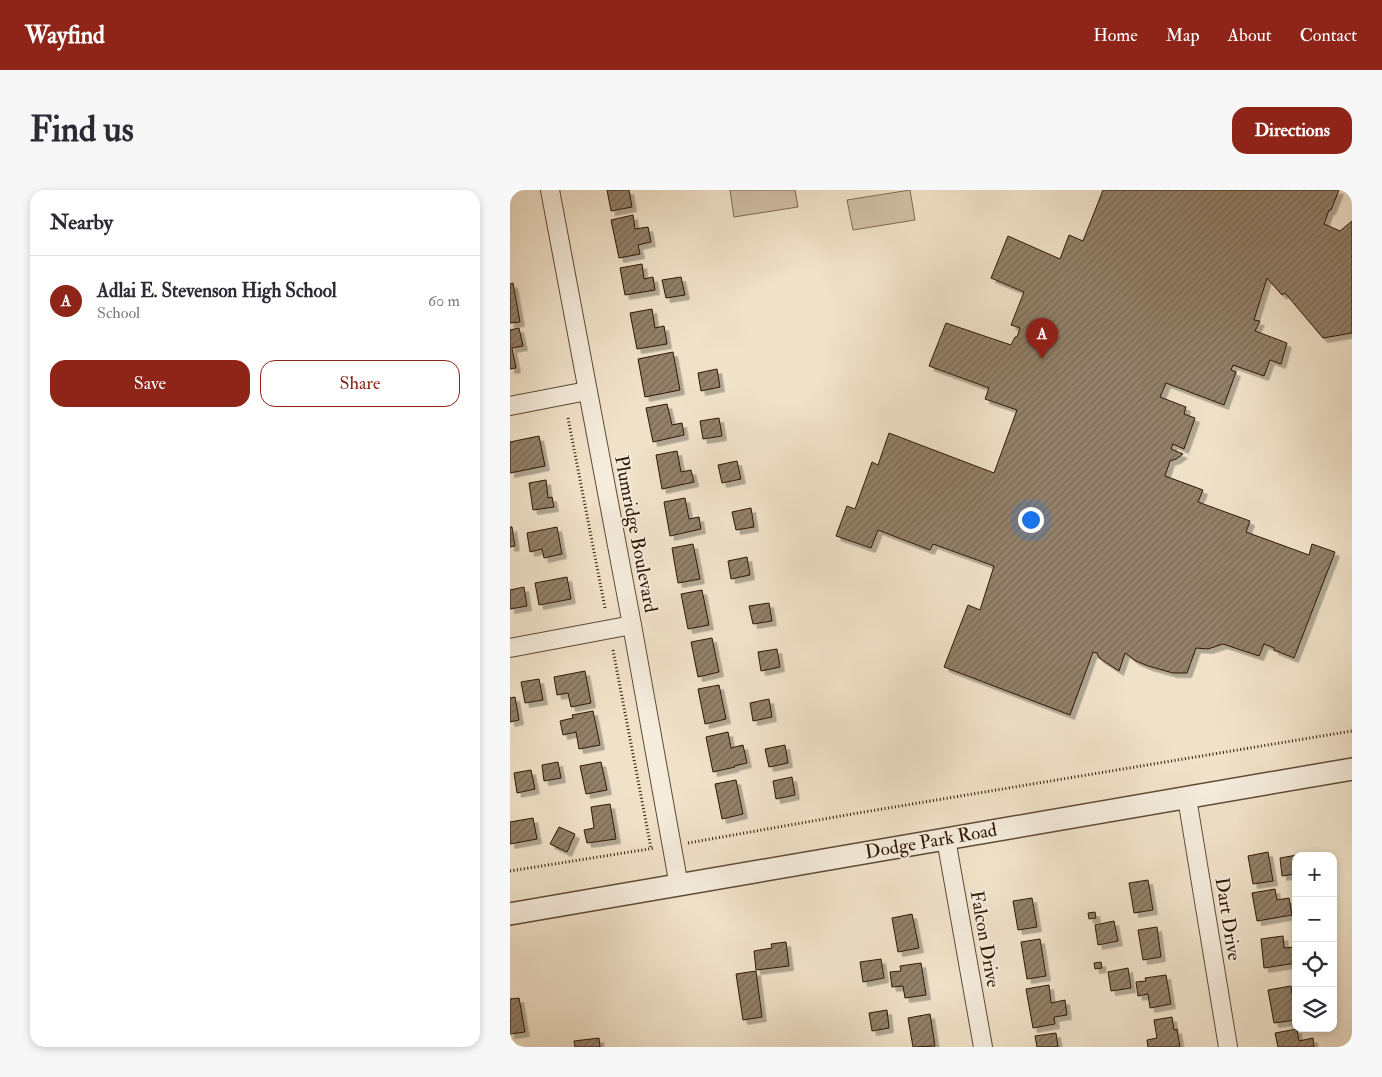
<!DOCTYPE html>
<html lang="en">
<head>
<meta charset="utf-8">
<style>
	:root { --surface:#fff; --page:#f7f7f7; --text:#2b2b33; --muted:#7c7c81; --line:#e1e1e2; --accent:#8f2418 }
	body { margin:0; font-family:"IM FELL Double Pica",serif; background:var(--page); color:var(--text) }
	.controls { position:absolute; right:15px; bottom:15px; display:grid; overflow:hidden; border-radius:10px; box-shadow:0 2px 8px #0003 }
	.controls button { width:45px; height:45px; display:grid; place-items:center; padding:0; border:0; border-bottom:1px solid var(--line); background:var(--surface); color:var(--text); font:25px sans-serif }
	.you { position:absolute; left:520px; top:329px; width:18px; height:18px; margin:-12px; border:4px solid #fff; border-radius:50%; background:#1a73e8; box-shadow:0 0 0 8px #1a73e833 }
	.badge { display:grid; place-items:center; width:32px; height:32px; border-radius:50%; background:var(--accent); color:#fff; font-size:16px; font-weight:700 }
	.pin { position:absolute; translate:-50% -41px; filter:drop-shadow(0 1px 2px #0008) }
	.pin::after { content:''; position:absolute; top:26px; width:18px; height:15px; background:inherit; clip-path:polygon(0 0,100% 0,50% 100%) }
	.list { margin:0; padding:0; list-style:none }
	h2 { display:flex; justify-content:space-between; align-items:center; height:65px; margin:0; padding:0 20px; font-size:21px }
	h2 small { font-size:16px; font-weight:400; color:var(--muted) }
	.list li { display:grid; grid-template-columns:32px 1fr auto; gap:15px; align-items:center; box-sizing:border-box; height:90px; padding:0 20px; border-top:1px solid var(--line) }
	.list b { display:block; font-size:19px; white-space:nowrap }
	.list p { margin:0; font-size:16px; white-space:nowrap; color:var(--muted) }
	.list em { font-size:16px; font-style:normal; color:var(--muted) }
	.actions { display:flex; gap:10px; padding:15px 20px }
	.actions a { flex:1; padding:11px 0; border:1px solid var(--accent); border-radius:15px; text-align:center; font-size:18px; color:var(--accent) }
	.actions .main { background:var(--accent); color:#fff }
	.icon { flex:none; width:28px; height:28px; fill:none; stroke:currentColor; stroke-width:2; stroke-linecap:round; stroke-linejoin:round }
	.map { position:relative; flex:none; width:842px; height:857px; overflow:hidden; border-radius:15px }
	header { display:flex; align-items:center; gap:30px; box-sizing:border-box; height:70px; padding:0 25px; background:var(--accent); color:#fff }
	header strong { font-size:24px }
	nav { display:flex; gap:28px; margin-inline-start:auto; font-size:18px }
	.intro { display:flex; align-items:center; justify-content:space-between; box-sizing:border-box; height:120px; padding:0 30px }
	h1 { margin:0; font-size:35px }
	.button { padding:12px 22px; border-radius:15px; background:var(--accent); color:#fff; font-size:18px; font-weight:700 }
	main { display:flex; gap:30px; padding:0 30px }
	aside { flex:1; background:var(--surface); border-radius:15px; box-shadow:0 2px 8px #0003 }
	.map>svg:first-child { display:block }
	.park { fill:#cfbfa7; stroke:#7e6b55 }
	.building { fill:url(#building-hatch); stroke:#2e1703; filter:url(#shadow) }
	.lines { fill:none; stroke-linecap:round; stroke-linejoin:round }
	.minor-casing { stroke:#5e4a34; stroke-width:20 }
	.tertiary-casing { stroke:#5e4a34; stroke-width:24 }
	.path { stroke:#2e1703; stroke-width:3; stroke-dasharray:1 2.5; stroke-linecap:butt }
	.minor { stroke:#f5ecdc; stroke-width:18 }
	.tertiary { stroke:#f5ecdc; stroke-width:21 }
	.labels { text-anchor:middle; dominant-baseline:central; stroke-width:4; stroke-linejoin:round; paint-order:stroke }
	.street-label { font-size:19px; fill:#2e1703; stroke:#f5ecdc }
</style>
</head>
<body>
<header>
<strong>Wayfind</strong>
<nav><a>Home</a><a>Map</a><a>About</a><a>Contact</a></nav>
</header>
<div class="intro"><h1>Find us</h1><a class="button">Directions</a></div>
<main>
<aside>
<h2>Nearby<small></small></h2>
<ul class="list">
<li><span class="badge">A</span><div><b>Adlai E. Stevenson High School</b><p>School</p></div><em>60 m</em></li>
</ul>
<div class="actions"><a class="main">Save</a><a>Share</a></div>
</aside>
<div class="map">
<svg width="842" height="857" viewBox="0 0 842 857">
	<defs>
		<pattern id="building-hatch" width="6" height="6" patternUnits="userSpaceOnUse" patternTransform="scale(1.25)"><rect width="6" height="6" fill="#93816a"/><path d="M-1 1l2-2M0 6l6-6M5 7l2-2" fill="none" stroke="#786955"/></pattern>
		<filter id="shadow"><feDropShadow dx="4.5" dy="4.5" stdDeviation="0" flood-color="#0004"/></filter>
	</defs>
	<rect width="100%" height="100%" fill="#f0e2c9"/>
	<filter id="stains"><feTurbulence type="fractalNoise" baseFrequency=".004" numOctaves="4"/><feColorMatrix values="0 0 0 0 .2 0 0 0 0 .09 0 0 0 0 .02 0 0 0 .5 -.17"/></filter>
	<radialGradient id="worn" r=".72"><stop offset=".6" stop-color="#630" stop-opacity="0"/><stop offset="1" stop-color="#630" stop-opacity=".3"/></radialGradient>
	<g class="park">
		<path d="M220 0H285L288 17 224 27Z"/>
		<path d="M400 0 405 30 343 40 337 10Z"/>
	</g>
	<g class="building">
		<path d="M97 0H119L122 17 101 21Z"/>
		<path d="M593 0H829L821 20H819L814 34 830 41 842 31V143L813 148 775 103 772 105 757 88 744 130 750 131 745 141 777 153 771 174 760 170 754 186 723 175 721 180 726 182 714 215 656 193 650 207 676 217 674 224 685 228 674 259 663 254 661 259 673 264 666 269 660 271 655 286 693 300 688 312 740 331 736 342 799 365 802 354 825 362 784 468 764 460V458L754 454 749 466 713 454 698 459 686 458 677 483H663L638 476 626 471 615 463 609 481 589 468 587 463 583 462 560 525 434 477 458 415 470 420 484 376 423 354 420 360 368 340 361 358 326 346 337 316 345 319 362 272 368 275 379 243 484 283 507 220 475 209 479 198 419 176 436 133 501 155 505 147H507L510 138 501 135 514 102 481 88 498 46 550 69 559 45 573 51Z"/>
		<path d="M123 25 125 39 138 37 141 52 128 55 130 64 109 68 101 30Z"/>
		<path d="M132 74 134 89 143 87 145 100 115 105 110 78Z"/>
		<path d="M171 87 175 105 156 108 152 90Z"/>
		<path d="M3 93 10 132 0 133V94Z"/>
		<path d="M142 119 145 138 154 136 157 154 127 159 120 123Z"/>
		<path d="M9 138 13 156 2 158 6 178 0 179V140Z"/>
		<path d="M163 162 170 200 135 207 128 169Z"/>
		<path d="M207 179 210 197 191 201 188 183Z"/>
		<path d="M157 214 162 235 172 233 174 245 143 252 136 218Z"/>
		<path d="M209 228 212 246 193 249 190 231Z"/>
		<path d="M29 246 35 276 0 283V252Z"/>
		<path d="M167 261 171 282 181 280 184 292 152 299 146 265Z"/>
		<path d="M227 271 231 289 212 293 208 275Z"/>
		<path d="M36 290 38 308 42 307 44 317 23 320 19 293Z"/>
		<path d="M175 308 179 329 189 327 191 339 160 346 154 312Z"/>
		<path d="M241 318 244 337 226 340 222 322Z"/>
		<path d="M0 337H2L5 356 0 357Z"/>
		<path d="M47 337 52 364 34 368 32 359 20 362 17 343Z"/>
		<path d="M183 354 190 389 168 393 162 358Z"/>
		<path d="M237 367 240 385 221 389 218 371Z"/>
		<path d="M57 387 61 409 29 415 25 393Z"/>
		<path d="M14 397 17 416 0 419V400Z"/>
		<path d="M192 400 199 435 178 439 171 404Z"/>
		<path d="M259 413 262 431 243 434 239 416Z"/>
		<path d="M202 448 209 482 188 487 181 452Z"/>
		<path d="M267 459 270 477 251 481 248 462Z"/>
		<path d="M75 481 81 513 61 517 58 503 47 505 44 487Z"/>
		<path d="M29 489 33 510 15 513 11 492Z"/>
		<path d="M209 495 216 529 195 534 188 499Z"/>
		<path d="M5 507 9 530 0 532V508Z"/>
		<path d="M259 509 262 527 243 531 240 513Z"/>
		<path d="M83 521 90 555 69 559 66 542 53 545 50 531 63 528 62 525Z"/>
		<path d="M218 542 221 558 233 555 237 573 224 576 225 577 203 582 196 547Z"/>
		<path d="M275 555 278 573 259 577 255 559Z"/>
		<path d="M48 572 51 588 34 591 32 575Z"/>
		<path d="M91 572 97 600 76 604 70 576Z"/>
		<path d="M21 580 25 599 7 603 4 583Z"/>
		<path d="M282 587 285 605 266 609 263 591Z"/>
		<path d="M226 590 233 624 212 629 205 594Z"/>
		<path d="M100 614 106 649 77 653 74 640 84 638 81 617Z"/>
		<path d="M23 628 27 649 0 654V632Z"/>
		<path d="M49 637 65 644 57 662 40 654Z"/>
		<path d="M758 662 763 691 743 694 738 666Z"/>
		<path d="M787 665 786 666V684L772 686 770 668Z"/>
		<path d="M638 690 643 720 624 723 619 693Z"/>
		<path d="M765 699 767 710 779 708 782 725 747 731 742 703Z"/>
		<path d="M522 708 527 737 508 740 503 711Z"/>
		<path d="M585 722 586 728 579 729 578 723Z"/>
		<path d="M402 724 409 758 388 762 382 728Z"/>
		<path d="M604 731 608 751 588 755 585 735Z"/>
		<path d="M647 737 651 767 633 770 628 740Z"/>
		<path d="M773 746 774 758 784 757 786 773 754 778 751 749Z"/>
		<path d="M530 749 536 786 517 789 511 752Z"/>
		<path d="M276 752 279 776 246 780 244 761 262 758 261 754Z"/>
		<path d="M371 769 374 788 353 792 350 772Z"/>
		<path d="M591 772 592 778 585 779 584 773Z"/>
		<path d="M411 773 416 805 395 808 393 796 382 797 380 782 391 781 390 776Z"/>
		<path d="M618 778 621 798 601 801 598 782Z"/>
		<path d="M246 781 252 827 233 830 226 784Z"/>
		<path d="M656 785 661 814 640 818 638 804 628 806 626 792 636 791 635 788Z"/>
		<path d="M539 795 541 813 555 810 557 825 544 827 545 834 523 838 516 799Z"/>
		<path d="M781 796 786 830 764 833 758 800Z"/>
		<path d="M9 808 15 842 0 844V809Z"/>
		<path d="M377 820 379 838 362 841 359 823Z"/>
		<path d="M420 824 425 856 403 857 398 828Z"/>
		<path d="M662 827 664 840 667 839 670 857H638L637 850 647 848 644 830Z"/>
		<path d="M787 839 789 851 803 848 804 857H768L765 843Z"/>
		<path d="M546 843 548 857H527L525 846Z"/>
		<path d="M89 848 90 857H65L64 851Z"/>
	</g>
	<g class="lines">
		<defs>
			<g id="minor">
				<path d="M40 0 122 435 169 696"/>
				<path d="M0 216 77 201"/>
				<path d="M0 458 122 435"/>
				<path d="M677 608 718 857"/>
				<path d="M436 649 473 857"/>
			</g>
			<path id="tertiary" d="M0 724C281 678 561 625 842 579"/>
		</defs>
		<use href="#minor" class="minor-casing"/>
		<use href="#tertiary" class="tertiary-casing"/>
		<g class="path">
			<path d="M58 228 95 418"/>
			<path d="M103 460 141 658"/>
			<path d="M178 653 348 623 842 541"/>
			<path d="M0 681 145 658"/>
		</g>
		<use href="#minor" class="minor"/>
		<use href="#tertiary" class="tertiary"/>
	</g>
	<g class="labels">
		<g class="street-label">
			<text transform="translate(126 344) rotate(79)">Plumridge Boulevard</text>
			<text transform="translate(421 651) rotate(-10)">Dodge Park Road</text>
			<text transform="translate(718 729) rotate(81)">Dart Drive</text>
			<text transform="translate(475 749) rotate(80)">Falcon Drive</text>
		</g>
	</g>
	<rect width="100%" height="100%" filter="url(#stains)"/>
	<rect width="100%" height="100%" fill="url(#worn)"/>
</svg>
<div class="controls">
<button>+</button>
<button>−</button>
<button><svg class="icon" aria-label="locate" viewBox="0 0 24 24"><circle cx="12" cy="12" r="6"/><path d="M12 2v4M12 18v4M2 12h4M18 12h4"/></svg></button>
<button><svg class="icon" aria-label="layers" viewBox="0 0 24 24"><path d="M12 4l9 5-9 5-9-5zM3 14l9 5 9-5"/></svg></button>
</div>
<div class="you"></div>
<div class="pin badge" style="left:532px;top:169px">A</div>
</div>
</main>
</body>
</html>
